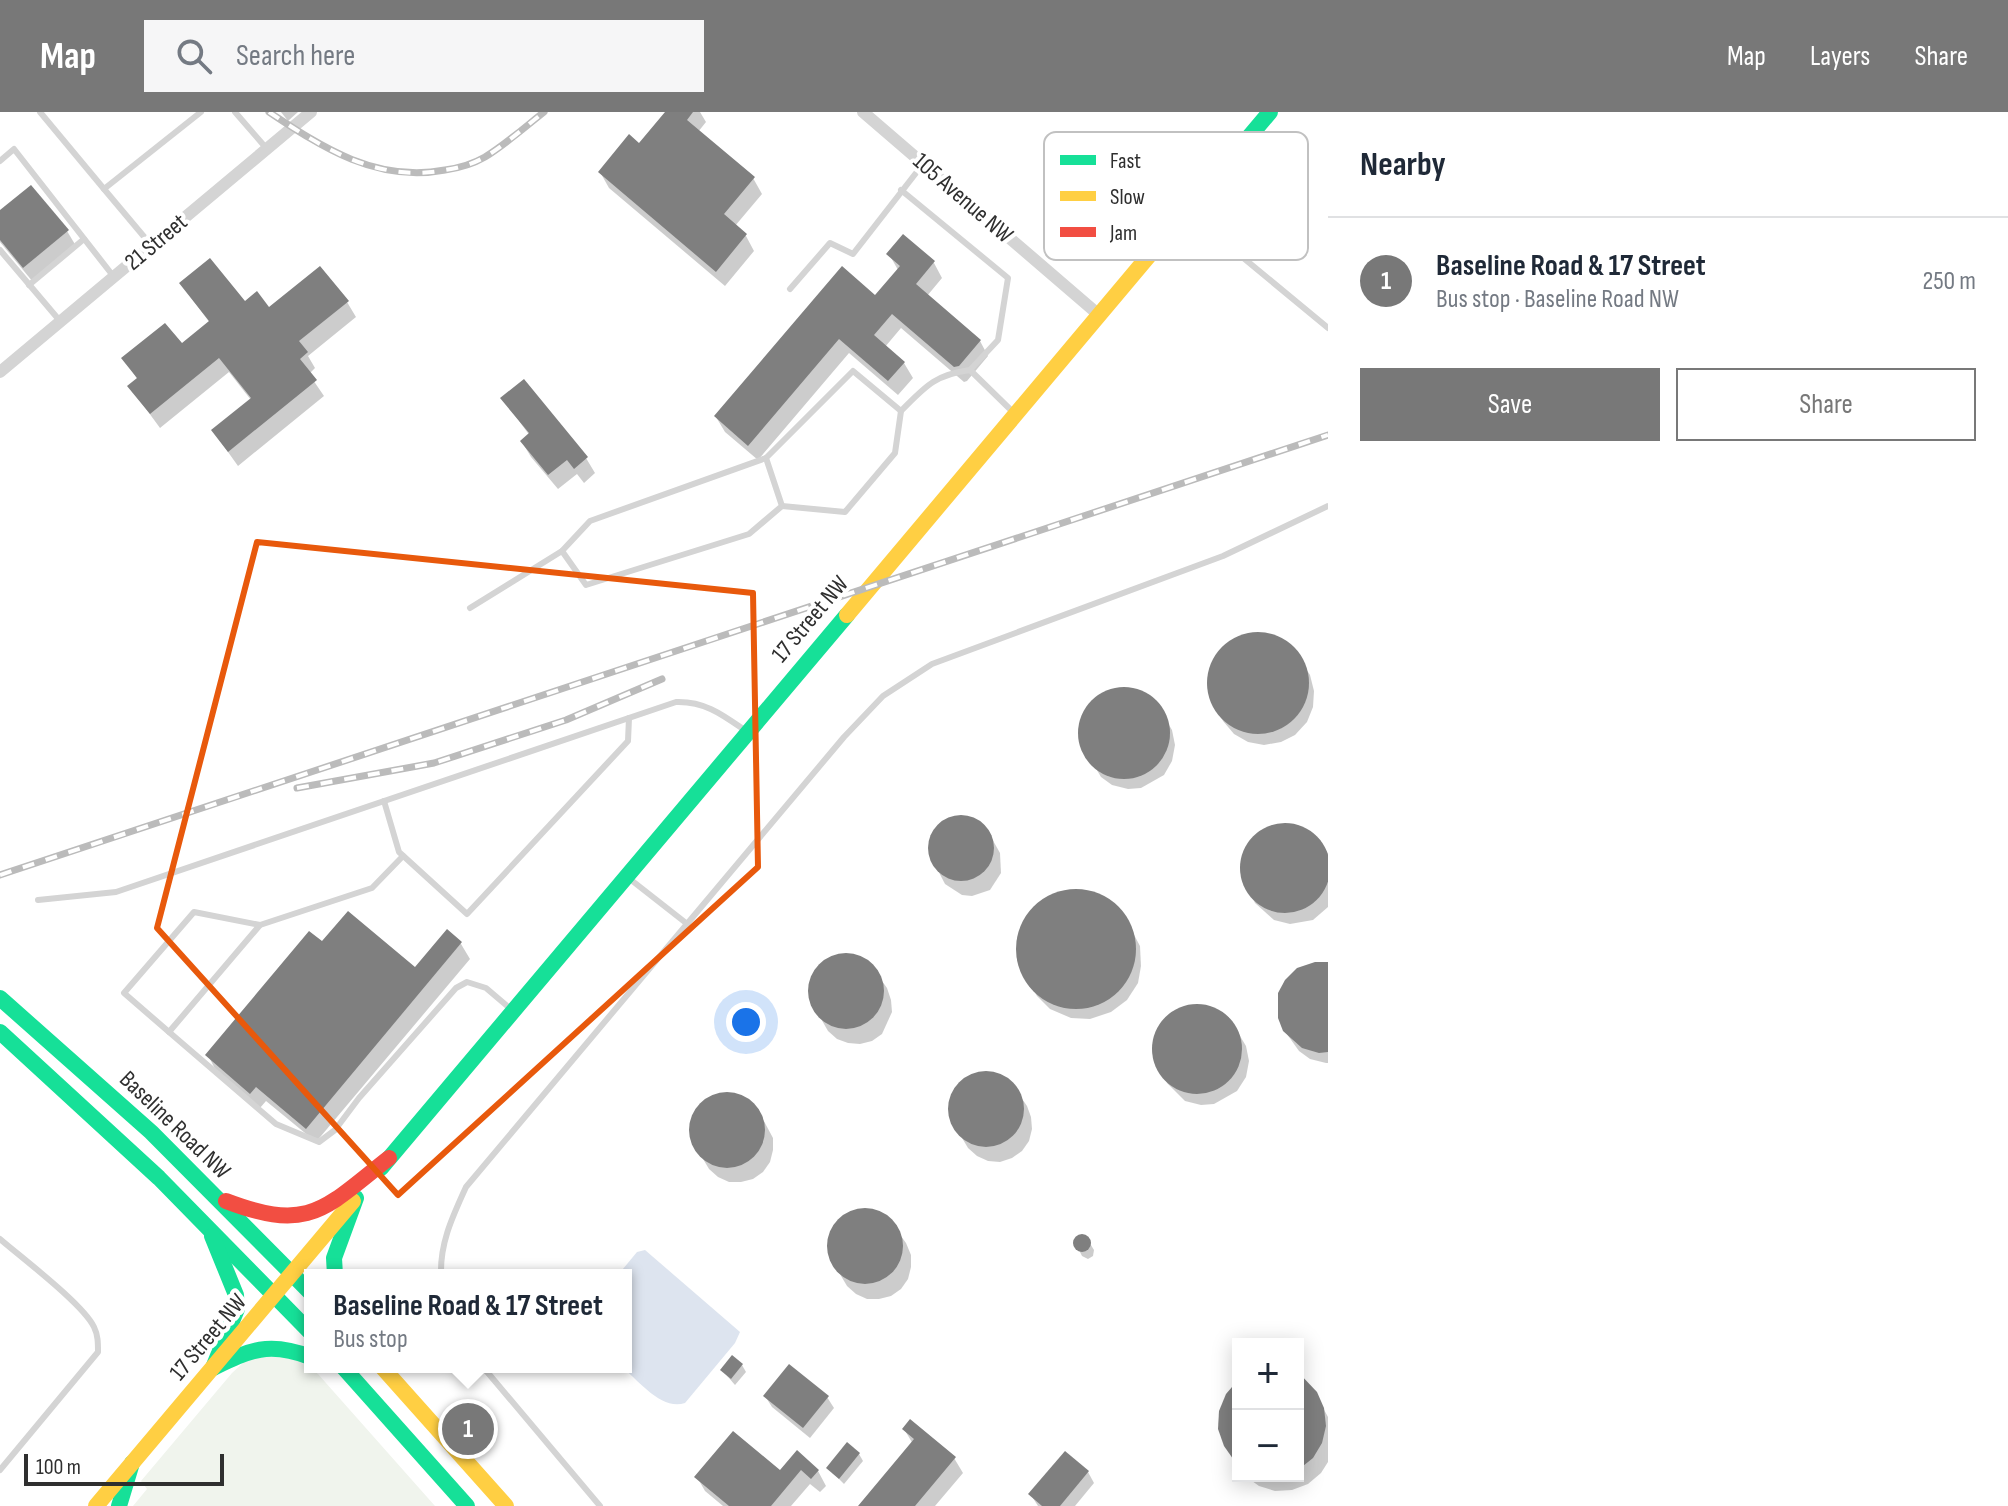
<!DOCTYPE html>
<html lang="en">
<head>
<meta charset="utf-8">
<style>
	:root { --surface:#fff; --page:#f6f6f7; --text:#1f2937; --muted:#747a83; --line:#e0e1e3; --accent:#787878 }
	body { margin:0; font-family:"Sofia Sans Condensed",sans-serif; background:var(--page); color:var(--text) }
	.controls { position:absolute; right:24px; bottom:24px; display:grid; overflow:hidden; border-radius:0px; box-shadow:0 4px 20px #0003 }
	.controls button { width:72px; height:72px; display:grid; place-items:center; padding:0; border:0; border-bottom:2px solid var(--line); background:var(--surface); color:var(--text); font:40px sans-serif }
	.scale { position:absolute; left:24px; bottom:20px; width:200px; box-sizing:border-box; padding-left:8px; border:4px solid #2f2f2f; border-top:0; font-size:22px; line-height:28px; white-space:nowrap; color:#2f2f2f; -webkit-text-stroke:6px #fff; paint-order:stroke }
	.you { position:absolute; left:746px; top:910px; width:28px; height:28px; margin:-20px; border:6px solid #fff; border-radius:50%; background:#1a73e8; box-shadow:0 0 0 12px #1a73e833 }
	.badge { display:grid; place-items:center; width:52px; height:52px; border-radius:50%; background:var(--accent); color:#fff; font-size:26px; font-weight:700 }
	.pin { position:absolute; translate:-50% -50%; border:4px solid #fff; box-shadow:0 2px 8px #0006 }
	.popup { position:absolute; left:304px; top:1157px; width:328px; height:104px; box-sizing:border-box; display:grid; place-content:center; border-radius:0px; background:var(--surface); filter:drop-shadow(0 2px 6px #0005); font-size:26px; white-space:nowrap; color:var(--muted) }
	.popup b { font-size:30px; color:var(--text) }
	.popup::after { content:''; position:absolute; left:50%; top:100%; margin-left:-16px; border:16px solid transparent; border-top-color:var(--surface) }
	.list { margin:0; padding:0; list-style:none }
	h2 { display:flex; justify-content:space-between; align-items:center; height:104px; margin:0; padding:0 32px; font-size:34px }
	h2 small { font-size:26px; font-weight:400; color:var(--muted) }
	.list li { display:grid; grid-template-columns:52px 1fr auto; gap:24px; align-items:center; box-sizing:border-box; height:128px; padding:0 32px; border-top:2px solid var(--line) }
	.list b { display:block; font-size:30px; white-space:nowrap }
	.list p { margin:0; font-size:26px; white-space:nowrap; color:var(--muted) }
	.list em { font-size:26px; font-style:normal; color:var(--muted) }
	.actions { display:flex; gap:16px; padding:24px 32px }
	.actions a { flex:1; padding:18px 0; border:2px solid var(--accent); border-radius:0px; text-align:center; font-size:28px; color:var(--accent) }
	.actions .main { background:var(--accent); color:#fff }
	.icon { flex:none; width:44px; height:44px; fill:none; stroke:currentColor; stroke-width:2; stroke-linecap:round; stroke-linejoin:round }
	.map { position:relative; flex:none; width:1328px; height:1394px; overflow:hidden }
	header { display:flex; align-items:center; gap:48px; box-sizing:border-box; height:112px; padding:0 40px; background:var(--accent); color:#fff }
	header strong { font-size:38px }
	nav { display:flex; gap:44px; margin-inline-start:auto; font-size:28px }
	.search { width:560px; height:72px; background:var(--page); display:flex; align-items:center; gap:20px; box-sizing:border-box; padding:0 28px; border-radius:0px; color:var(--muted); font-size:30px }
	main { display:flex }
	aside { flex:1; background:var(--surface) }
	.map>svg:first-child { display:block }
	.green { fill:#f0f4ed }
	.water { fill:#dde4ef }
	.shadow { fill:#0003 }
	.building { fill:#7f7f7f }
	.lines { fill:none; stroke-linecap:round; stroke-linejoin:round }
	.lane { stroke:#d4d4d4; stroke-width:6 }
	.street { stroke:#d4d4d4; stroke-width:12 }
	.fast { stroke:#16e098; stroke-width:16 }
	.slow { stroke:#ffcf43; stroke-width:16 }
	.jam { stroke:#f24e42; stroke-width:16 }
	.rail-casing { stroke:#bbb; stroke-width:7 }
	.rail { stroke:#fff; stroke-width:4; stroke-dasharray:12; stroke-linecap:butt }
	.marked { fill:none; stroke:#e8590c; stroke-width:6; stroke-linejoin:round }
	.labels { text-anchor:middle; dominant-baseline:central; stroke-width:8; stroke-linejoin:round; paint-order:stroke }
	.street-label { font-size:24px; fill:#2f2f2f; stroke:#fff }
	.key { fill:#fff; stroke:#c1c1c1; stroke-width:2 }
	.key-label { font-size:22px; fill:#2f2f2f }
</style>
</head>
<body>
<header>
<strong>Map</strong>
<div class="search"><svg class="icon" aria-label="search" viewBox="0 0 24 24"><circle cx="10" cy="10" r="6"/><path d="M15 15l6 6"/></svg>Search here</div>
<nav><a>Map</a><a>Layers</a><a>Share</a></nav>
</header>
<main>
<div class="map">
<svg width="1328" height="1394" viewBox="0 0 1328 1394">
	<rect width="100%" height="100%" fill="#fff"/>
	<path class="green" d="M267 1241 296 1247 318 1262 435 1394H133L147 1377 141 1369 232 1261 244 1250Z"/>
	<path class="water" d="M645 1138 740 1220 735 1231 685 1291C662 1299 639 1269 622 1255H626V1163H618L637 1140Z"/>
	<g class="shadow">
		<path d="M281 0H298L288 9Z"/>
		<path d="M668 0H700L706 10 698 20 753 66 762 82 735 114 746 124 754 139 725 174 609 76 600 60 639 34Z"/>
		<path d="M0 101 67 119 76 134 33 170 0 130Z"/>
		<path d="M904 125 934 151 942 166 927 184 980 229 988 244 967 269 964 270 901 216 885 235 904 251 913 266 898 283 849 241 758 348 725 320 716 305 875 186 898 158 889 142Z"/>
		<path d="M181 172 269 197 347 190 356 205 308 244 315 256 309 262 324 284 238 354 213 319 251 288 229 260 160 316 130 275 138 268 124 247 181 234 210 211Z"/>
		<path d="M503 287 586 346 595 361 584 371 577 362 558 377 531 345 522 330 530 324Z"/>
		<path d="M1250 522H1266L1281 527 1293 537 1310 563 1314 579 1313 595 1307 610 1295 623 1281 630 1264 633 1248 630 1234 622 1223 609 1210 581 1209 566 1213 550 1222 537 1234 527Z"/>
		<path d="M1117 577 1131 578 1147 584 1157 593 1172 618 1175 633 1172 649 1164 663 1141 676 1128 677 1112 673 1101 665 1081 631 1082 607 1088 595 1100 584Z"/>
		<path d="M956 705 978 709 986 716 1000 741 1001 761 990 778 972 784 962 783 945 772 931 745 929 735 938 715Z"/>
		<path d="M1279 713H1294L1309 719 1320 728 1328 742V795L1313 808 1290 812 1274 808 1255 791 1243 767 1244 742 1250 730 1262 719Z"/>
		<path d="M1079 779 1098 783 1112 791 1124 804 1140 834 1141 854 1138 871 1127 888 1111 900 1090 907 1071 906 1050 897 1037 884 1030 872 1021 854 1018 839 1024 812 1031 800 1042 789 1061 781Z"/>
		<path d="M447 820 461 832 470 847 316 1030 266 989 260 996 216 959 208 943 322 832 415 858Z"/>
		<path d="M836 844 859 845 869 851 887 876 891 888 892 900 882 922 872 929 860 932 848 931 837 927 828 919 812 891V868L817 858Z"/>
		<path d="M1328 852V951H1326L1310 947 1299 939 1284 918Z"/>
		<path d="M1190 893H1205L1221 900 1231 909 1246 934 1249 949 1246 965 1237 979 1214 992 1201 993 1185 989 1167 971 1155 947 1156 923 1162 911 1174 900Z"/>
		<path d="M976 962 999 963 1009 968 1027 994 1031 1005 1032 1017 1029 1029 1022 1039 1012 1046 1000 1050 988 1049 977 1044 968 1036 952 1009 950 997 957 975Z"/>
		<path d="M728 981 750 990 758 998 773 1026V1038L770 1050 763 1060 753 1067 741 1070H729L718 1065 709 1057 693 1030V1006L698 996 717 983Z"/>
		<path d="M855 1100H878L888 1106 906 1131 911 1143V1155L908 1167 901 1177 891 1184 879 1187H867L856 1182 847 1174 831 1147V1123L836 1113Z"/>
		<path d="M1086 1125 1094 1138 1093 1144 1088 1147 1082 1144 1075 1130 1078 1126Z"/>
		<path d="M742 1253 746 1260 735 1273 722 1258Z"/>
		<path d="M1298 1266 1315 1281 1328 1305V1350L1321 1361 1308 1372 1292 1378 1275 1379 1259 1374 1245 1364H1298Z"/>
		<path d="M765 1284 827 1285 834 1296 810 1326 772 1295Z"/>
		<path d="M904 1317 954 1346 963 1361 935 1394H860L913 1332Z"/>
		<path d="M797 1341 818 1359 826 1374 820 1380 810 1372 791 1394H723L705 1379 697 1365 780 1361Z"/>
		<path d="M859 1342 863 1349 844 1372 828 1356Z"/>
		<path d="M1066 1342 1088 1360 1094 1371 1075 1394H1038L1031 1383Z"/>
	</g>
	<g class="building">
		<path d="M665 0H693L687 8 755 65 724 102 747 122 716 160 598 60 629 22 639 31Z"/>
		<path d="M31 73 69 118 23 156 0 128V98Z"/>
		<path d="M903 122 935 149 916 172 981 228 959 254 954 255 892 202 874 223 905 250 888 269 839 227 748 334 714 304 842 154 875 183 900 154 886 142Z"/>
		<path d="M210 146 245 189 257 179 269 195 320 154 349 189 299 229 308 240 300 247 317 268 228 340 211 318 251 286 219 246 150 302 127 274 137 266 121 246 165 211 182 231 209 209 179 171Z"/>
		<path d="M524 267 588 345 574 357 567 348 548 363 520 329 529 321 500 286Z"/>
		<circle cx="1258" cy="571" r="51"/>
		<circle cx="1124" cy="621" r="46"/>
		<circle cx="961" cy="736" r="33"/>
		<circle cx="1285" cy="756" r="45"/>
		<circle cx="1076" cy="837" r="60"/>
		<path d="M348 799 415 855 447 817 462 830 306 1017 256 975 250 982 205 943 309 819 322 829Z"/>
		<circle cx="846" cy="879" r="38"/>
		<path d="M1315 850H1328V940L1319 941 1302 936 1283 919 1278 906V881L1285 868 1297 856Z"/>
		<circle cx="1197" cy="937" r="45"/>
		<circle cx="986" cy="997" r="38"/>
		<circle cx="727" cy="1018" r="38"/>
		<circle cx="865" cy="1134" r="38"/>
		<circle cx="1082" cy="1131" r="9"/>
		<path d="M732 1243 743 1252 731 1267 720 1258Z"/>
		<path d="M789 1252 829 1284 803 1316 763 1284Z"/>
		<path d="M1298 1260 1317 1280 1324 1296 1326 1314 1322 1331 1313 1346 1298 1358Z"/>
		<path d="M1238 1268V1354L1224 1334 1218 1317 1219 1299 1226 1282Z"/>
		<path d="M910 1307 956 1345 915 1394H858L914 1327 902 1317Z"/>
		<path d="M733 1319 780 1358 797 1338 819 1358 811 1367 801 1358 771 1394H729L694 1365Z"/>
		<path d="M847 1330 860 1341 839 1367 826 1356Z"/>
		<path d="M1065 1339 1089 1359 1060 1394H1042L1028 1382Z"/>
	</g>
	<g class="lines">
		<g class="lane">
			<path d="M40 0 104 77"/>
			<path d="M235 0 267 37"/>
			<path d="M0 49 14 37 114 165"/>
			<path d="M901 78 1008 166 998 228 970 258"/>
			<path d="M1189 101 1328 216"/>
			<path d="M151 133 104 77 201 0"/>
			<path d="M0 138 60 209"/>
			<path d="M29 173 84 127"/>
			<path d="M790 177 830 131 853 142 923 52"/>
			<path d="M782 394 845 400 895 341 901 299"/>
			<path d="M562 439 590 409 766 346"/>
			<path d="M470 496 562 439 586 473 749 422 782 394 766 346 853 259 901 299C925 275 934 263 970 258L1015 302"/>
			<path d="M384 689 399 740 467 802 628 629 629 606"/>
			<path d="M403 744 372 776 260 813 169 920 276 1012 319 1030 335 1018 359 986 456 876 467 870 486 876 512 898"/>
			<path d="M626 764 686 811"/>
			<path d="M38 788 116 780 676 590C705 589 723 603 746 619"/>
			<path d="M169 920 124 881 194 800 260 813"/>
			<path d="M0 1127C22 1146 83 1192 94 1215 98 1223 98 1231 98 1240L0 1358"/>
			<path d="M441 1163C440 1130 453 1104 466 1075L844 625 883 584 932 552 1223 444 1328 394"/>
			<path d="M483 1255 600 1394"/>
		</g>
		<g class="street">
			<path d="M863 0 1099 203"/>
			<path d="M0 260 311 0"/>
		</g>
		<g class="fast">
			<path d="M1194 90 1270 0"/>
			<path d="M0 886 151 1020 310 1180"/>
			<path d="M0 920 159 1066 310 1220"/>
			<path d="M381 1056 847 503"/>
			<path d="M212 1124 236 1183 237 1197 213 1256"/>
			<path d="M335 1163 334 1146 356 1086"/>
			<path d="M343 1255 467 1394"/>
			<path d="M213 1256C250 1238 269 1229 310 1245"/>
			<path d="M119 1394 132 1351"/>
		</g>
		<g class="slow">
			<path d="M847 503 1194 90"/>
			<path d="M382 1255 506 1394"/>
			<path d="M96 1394 353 1089"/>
		</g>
		<path class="jam" d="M226 1089C310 1121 324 1097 389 1046"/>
		<defs>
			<g id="rail">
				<path d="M269 0C323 36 377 71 445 58 459 56 473 52 485 45 506 32 525 15 544 0"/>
				<path d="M297 676 434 651 566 608 662 567"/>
				<path d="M0 763 1328 323"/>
			</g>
		</defs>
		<use href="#rail" class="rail-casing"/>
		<use href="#rail" class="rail"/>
	</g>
	<path class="marked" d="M257 430 753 481 758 755 398 1083 157 816Z"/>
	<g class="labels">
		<g class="street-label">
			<text transform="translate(963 86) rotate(41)">105 Avenue NW</text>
			<text transform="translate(156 130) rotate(-40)">21 Street</text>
			<text transform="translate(810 507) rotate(-50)">17 Street NW</text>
			<text transform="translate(175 1013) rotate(44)">Baseline Road NW</text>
			<text transform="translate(208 1225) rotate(-50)">17 Street NW</text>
		</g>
	</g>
	<rect x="1044" y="20" width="264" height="128" rx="12" class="key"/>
	<rect x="1060" y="43" width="36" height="10" fill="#16e098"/>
	<rect x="1060" y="79" width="36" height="10" fill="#ffcf43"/>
	<rect x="1060" y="115" width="36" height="10" fill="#f24e42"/>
	<g class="key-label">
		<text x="1110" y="56">Fast</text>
		<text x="1110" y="92">Slow</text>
		<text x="1110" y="128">Jam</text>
	</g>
</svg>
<div class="controls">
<button>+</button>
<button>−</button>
</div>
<div class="scale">100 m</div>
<div class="you"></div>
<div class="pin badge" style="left:468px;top:1317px">1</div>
<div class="popup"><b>Baseline Road &amp; 17 Street</b>Bus stop</div>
</div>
<aside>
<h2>Nearby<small></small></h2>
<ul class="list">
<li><span class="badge">1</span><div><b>Baseline Road &amp; 17 Street</b><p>Bus stop · Baseline Road NW</p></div><em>250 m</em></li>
</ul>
<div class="actions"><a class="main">Save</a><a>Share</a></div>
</aside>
</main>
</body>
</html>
